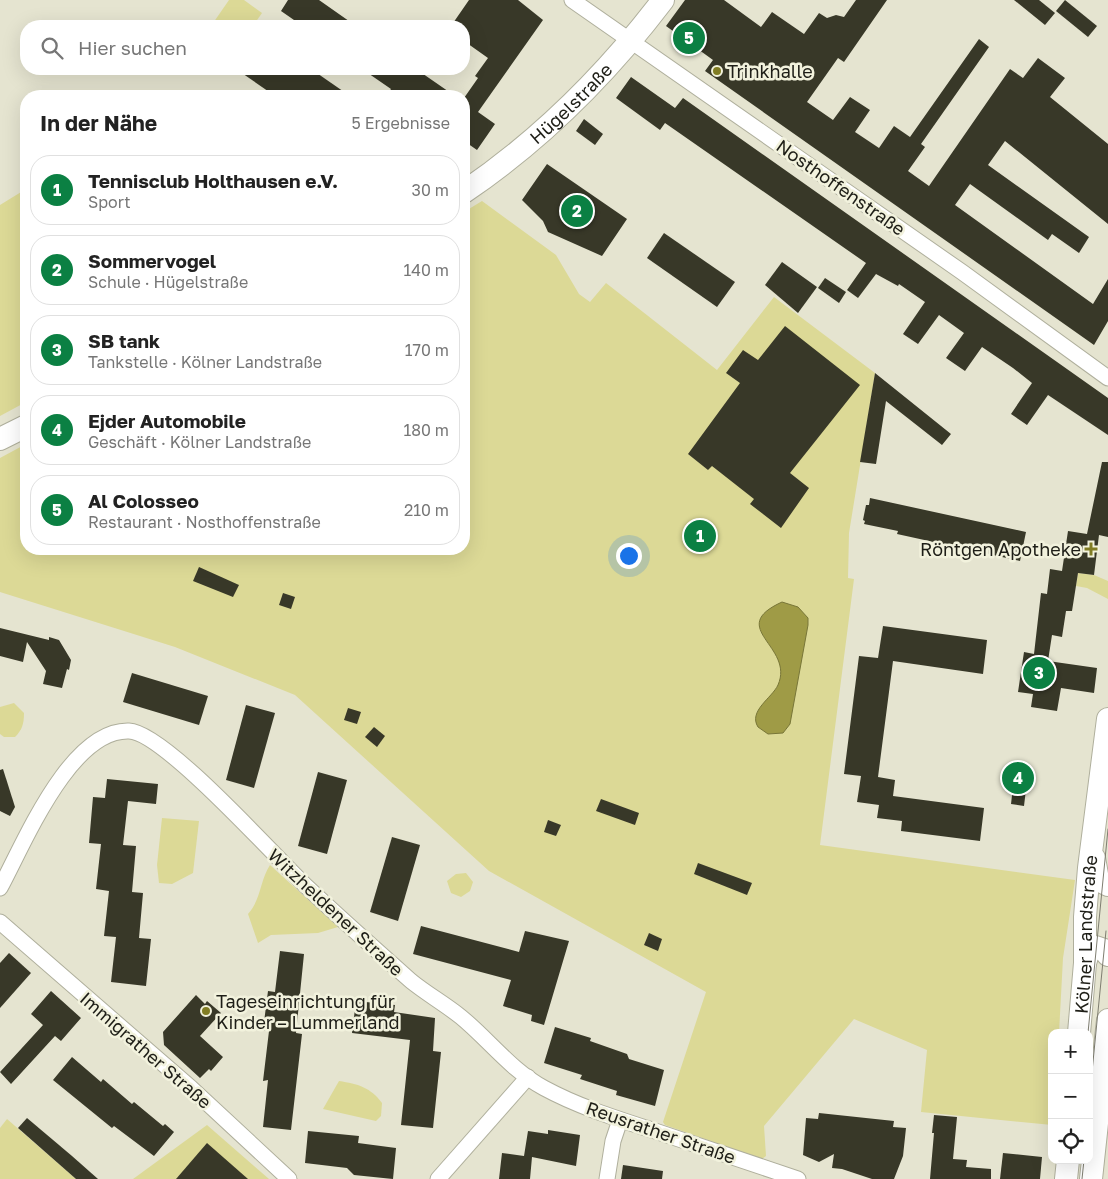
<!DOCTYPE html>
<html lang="de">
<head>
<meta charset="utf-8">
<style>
	:root { --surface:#fff; --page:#f2f2f2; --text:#222; --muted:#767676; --line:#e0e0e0; --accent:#0b8043 }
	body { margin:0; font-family:"Golos Text",sans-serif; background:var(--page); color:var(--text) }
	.controls { position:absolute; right:15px; bottom:15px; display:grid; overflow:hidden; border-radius:10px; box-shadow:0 5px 20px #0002 }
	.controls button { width:45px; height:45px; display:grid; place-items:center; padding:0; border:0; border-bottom:1px solid var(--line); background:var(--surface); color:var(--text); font:25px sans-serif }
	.you { position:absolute; left:628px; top:555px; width:18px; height:18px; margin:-12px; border:4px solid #fff; border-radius:50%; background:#1a73e8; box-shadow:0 0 0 8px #1a73e833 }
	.badge { display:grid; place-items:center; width:32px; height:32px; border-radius:50%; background:var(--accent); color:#fff; font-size:16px; font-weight:700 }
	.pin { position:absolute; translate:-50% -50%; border:2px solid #fff; box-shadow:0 1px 5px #0006 }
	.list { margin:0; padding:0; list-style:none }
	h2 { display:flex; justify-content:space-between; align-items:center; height:65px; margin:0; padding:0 20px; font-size:21px }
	h2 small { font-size:16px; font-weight:400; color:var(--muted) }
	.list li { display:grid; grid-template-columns:32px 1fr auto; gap:15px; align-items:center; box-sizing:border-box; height:70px; margin:0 10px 10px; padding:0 10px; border:1px solid var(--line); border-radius:20px }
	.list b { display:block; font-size:19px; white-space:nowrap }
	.list p { margin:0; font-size:16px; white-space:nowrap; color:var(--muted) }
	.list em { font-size:16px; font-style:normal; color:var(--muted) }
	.icon { flex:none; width:28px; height:28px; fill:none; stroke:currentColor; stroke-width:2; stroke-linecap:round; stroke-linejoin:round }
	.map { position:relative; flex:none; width:1108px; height:1179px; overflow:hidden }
	.search { position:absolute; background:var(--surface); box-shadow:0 5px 20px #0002; left:20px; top:20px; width:450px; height:55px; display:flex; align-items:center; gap:12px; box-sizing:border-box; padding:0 18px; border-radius:20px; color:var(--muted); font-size:19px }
	.panel { position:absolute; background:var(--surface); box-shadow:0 5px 20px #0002; left:20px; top:90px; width:450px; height:465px; border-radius:20px }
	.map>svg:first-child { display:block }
	.green { fill:#dcd996 }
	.water { fill:#9f9b46; stroke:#787638 }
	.building { fill:#383828 }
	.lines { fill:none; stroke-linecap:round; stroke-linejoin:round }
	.street-casing { stroke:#afaf9c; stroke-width:17 }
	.secondary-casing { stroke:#afaf9c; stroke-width:24 }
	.street { stroke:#fff; stroke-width:15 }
	.secondary { stroke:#fff; stroke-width:22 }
	.tram { stroke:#7e7d70; stroke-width:1 }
	.poi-dot { fill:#817d24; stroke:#f2f2dd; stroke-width:2 }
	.labels { text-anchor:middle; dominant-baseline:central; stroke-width:5; stroke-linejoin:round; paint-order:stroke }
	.poi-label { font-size:18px; fill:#1e1e17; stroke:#f2f2dd; text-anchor:start }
	.street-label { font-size:18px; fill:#1e1e17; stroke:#f2f2dd }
</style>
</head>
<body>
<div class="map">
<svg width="1108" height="1179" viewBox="0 0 1108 1179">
	<rect width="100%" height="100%" fill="#e5e4d0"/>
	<g class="green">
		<path d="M229 0H244L262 13 253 26H211Z"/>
		<path d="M26 189V402L0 416V205Z"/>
		<path d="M482 201 556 255 579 294 590 302 606 283 717 370 774 297 875 373 849 533 848 578 854 579 820 845 1075 880 1063 958 1059 1033H1052V1125L921 1112 927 1050 854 1019 764 1126 766 1156 762 1159 665 1125 663 1122 706 992 489 871 295 695 175 647 0 592V458L26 444V549H464V212Z"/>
		<path d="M1078 573 1094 575 1108 581V599L1087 588 1076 586Z"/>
		<path d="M14 703 24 713C24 724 22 730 15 737H4L0 734V707Z"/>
		<path d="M162 818 199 821 193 873 172 884 159 883 157 865Z"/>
		<path d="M270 865 338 927 318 933 271 935 258 943 248 914C261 900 260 880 270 865Z"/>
		<path d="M466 873 473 882 470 891 461 897 451 893 447 881 456 874Z"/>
		<path d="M339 1081C358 1084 370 1087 382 1103L381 1116 376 1121 323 1109Z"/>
		<path d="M7 1119 76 1179H0V1128Z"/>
		<path d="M207 1125 269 1179H133Z"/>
	</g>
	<path class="water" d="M782 602 798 607 808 618V625L790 724 783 733 768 734 758 727C748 711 772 698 778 685 795 646 725 628 782 602Z"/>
	<g class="building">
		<path d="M288 0H319L356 26H289L294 20 281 11Z"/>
		<path d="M469 0H518L543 20 478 112 495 124 477 150 464 141V98L478 78 475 76 488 58 464 41V26H451Z"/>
		<path d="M685 0H724L761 27 772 12 804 34 819 13 827 18 836 15 844 17 856 0H887L844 62 838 58 807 102 833 120 850 97 870 110 855 132 879 148 894 126 910 137 979 39 989 47 921 144 925 147 908 171 929 186 1010 69 1023 78 1038 58 1065 78 1050 97 1108 144V224L1005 141 988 165 1089 237 1079 253 1052 234 1048 240 970 184 955 205 1093 304 1108 279V321L1094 345 705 71 713 60 666 26Z"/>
		<path d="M1014 0H1039L1055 13 1045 25Z"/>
		<path d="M1065 0 1097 26 1088 37 1056 11Z"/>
		<path d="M236 69H311L350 96H275Z"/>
		<path d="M362 69H416L455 96H386L391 89Z"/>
		<path d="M631 77 675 108 683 98 1108 398V435L1048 395 1027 425 1011 414 1032 383 1013 368 982 347 965 371 946 358 964 333 939 315 918 344 903 334 925 302 899 284 898 286 876 274 858 298 847 290 866 263 665 123 660 130 616 98Z"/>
		<path d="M584 119 603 134 595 145 576 131Z"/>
		<path d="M547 164 627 219 602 256 548 232 543 221 522 200Z"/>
		<path d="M664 233 735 282 717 307 647 258Z"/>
		<path d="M782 262 817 287 798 313 765 285Z"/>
		<path d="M825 278 846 292 839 303 818 288Z"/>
		<path d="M785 326 860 385 790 473 809 488 781 528 750 504 754 499 712 466 708 470 688 454 740 383 726 373 743 350 758 360Z"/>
		<path d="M875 373 951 434 942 445 886 401 876 464 860 462Z"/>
		<path d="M1102 462H1108V537L1099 535 1094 575 1078 573 1072 611H1066L1062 637 1052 635 1048 661 1097 668 1094 693 1061 688 1057 711 1031 707 1033 694 1018 692 1024 652 1034 654 1041 593 1047 594 1050 569 1062 571 1068 531 1087 534Z"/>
		<path d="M870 498 1026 532 1020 561 897 534 898 531 864 524 865 521 863 520 866 505H869Z"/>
		<path d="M199 567 239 585 233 597 193 581Z"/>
		<path d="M283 593 295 597 291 609 279 605Z"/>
		<path d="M883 626 987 640 983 674 893 661 878 777 895 780 893 796 984 808 980 841 901 831 902 821 877 818 879 805 857 802 861 776 844 774 859 656 878 658Z"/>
		<path d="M0 628 49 640V637L59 640 71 660 69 670 67 669 62 688 43 684 46 671 27 642 23 662 0 656Z"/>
		<path d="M132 673 208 696 199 725 123 702Z"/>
		<path d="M246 705 275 713 254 788 226 780Z"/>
		<path d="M348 708 361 712 357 724 344 720Z"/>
		<path d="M374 727 385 736 377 747 365 737Z"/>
		<path d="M1012 761 1029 764 1024 806 1011 804 1013 787 1009 786Z"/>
		<path d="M3 769 15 807 10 816 0 811V770Z"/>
		<path d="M318 772 347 780 327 854 298 846Z"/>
		<path d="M107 779 158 784 156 804 128 801 123 845 136 846 132 892 143 893 139 938 151 939 146 986 111 982 116 937 104 936 109 891 96 889 101 844 89 843 93 797 105 798Z"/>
		<path d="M601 799 639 813 635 825 596 811Z"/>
		<path d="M548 820 561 825 556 836 544 832Z"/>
		<path d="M392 837 420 845 398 921 370 912Z"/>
		<path d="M698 863 752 883 747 895 694 874Z"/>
		<path d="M421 926 519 952 525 931 569 941 544 1025 531 1021 532 1015 503 1006 511 980 413 954Z"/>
		<path d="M649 933 662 939 658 951 644 945Z"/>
		<path d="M280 951 304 954 296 1033 302 1034 291 1130 263 1127 268 1080 263 1081 269 1031 263 1030 268 991 275 992Z"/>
		<path d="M9 953 31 973 0 1008V963Z"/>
		<path d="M51 991 81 1018 61 1041 55 1036 11 1084 0 1072 43 1025 31 1014Z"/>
		<path d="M196 995 205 1004 207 1001 221 1013 200 1036 223 1057 211 1071 209 1069 200 1078 164 1045 163 1032Z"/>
		<path d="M356 1001 395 1005 394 1012 435 1018 433 1051 441 1052 433 1128 401 1125 410 1040 352 1033Z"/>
		<path d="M555 1027 591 1038 590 1041 627 1054 629 1059 664 1070 655 1106 616 1095 617 1091 580 1079 582 1075 544 1063Z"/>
		<path d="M72 1057 101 1082 103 1079 132 1104 134 1102 163 1126 165 1124 174 1132 154 1156 114 1126 112 1128 53 1080Z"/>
		<path d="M819 1113 894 1121 893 1127 906 1128 903 1156 894 1179H872L842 1169 832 1168 834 1154 819 1162 803 1155 806 1118 818 1119Z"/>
		<path d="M934 1115 957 1117 953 1159 967 1160 966 1167 991 1169V1179H930L934 1133H932Z"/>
		<path d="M27 1118 72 1156 98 1179H76L43 1150 18 1128Z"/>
		<path d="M548 1130 580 1135 576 1166 532 1157 530 1179H499L502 1153 524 1156 528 1131 548 1134Z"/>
		<path d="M308 1131 359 1136 358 1143 396 1148 393 1179 354 1175 347 1168 305 1163Z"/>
		<path d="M207 1143 248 1179H176Z"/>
		<path d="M1003 1153 1042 1157 1040 1179H1000Z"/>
		<path d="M623 1165 663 1171 662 1179H621Z"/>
	</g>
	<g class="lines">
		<defs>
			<g id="street">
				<path d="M572 0 962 272 1108 378"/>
				<path d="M0 888C24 844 70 729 129 731 164 732 276 858 307 887 341 919 376 950 411 981 427 994 445 1004 461 1017 489 1040 512 1071 544 1088 579 1107 618 1119 655 1131 703 1147 751 1163 798 1179"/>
				<path d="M0 922 191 1088 289 1179"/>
				<path d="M438 1179 528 1077"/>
				<path d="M607 1179 613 1141 620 1120"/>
			</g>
			<g id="secondary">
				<path id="s1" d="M464 192C542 139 606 75 663 0"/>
				<path d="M0 439 26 426"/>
				<path d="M1094 858 1098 880 1108 885"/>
				<path d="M1085 963 1088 953 1095 947 1104 950 1108 955"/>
				<path id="s2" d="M1079 1033 1085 963V917L1089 868 1108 719"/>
				<path d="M1066 1179 1068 1160"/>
				<path d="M1091 1179 1108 1020"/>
			</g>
		</defs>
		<use href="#street" class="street-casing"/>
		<use href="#secondary" class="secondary-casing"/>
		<use href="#street" class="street"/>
		<use href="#secondary" class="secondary"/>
		<g class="tram">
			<path d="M1088 1033 1108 829"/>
			<path d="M1089 1102 1106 931"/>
			<path d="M1082 1179 1084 1160"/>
		</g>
	</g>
	<g class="poi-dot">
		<circle cx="717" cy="71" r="5"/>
		<path d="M1088.5 541.5h5v5h5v5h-5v5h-5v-5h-5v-5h5z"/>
		<circle cx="206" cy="1011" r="5"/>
	</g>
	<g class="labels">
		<g class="poi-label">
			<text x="727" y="71">Trinkhalle</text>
			<text x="1081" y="549" text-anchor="end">Röntgen Apotheke</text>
			<text x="216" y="1001">Tageseinrichtung für<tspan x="216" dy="21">Kinder – Lummerland</tspan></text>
		</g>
		<g class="street-label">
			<text stroke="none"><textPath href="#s1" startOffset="139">Hügelstraße</textPath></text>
			<text transform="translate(841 187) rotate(35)">Nosthoffenstraße</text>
			<text transform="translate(336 912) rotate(43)">Witzheldener Straße</text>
			<text stroke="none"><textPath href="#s2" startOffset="99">Kölner Landstraße</textPath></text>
			<text transform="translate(146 1050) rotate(41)">Immigrather Straße</text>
			<text transform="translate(661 1132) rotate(19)">Reusrather Straße</text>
		</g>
	</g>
</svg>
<div class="controls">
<button>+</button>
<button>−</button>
<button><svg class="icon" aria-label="locate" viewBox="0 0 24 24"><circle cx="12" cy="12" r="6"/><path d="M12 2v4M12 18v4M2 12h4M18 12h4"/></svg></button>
</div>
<div class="you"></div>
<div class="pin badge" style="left:700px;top:536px">1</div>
<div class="pin badge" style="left:577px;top:211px">2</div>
<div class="pin badge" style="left:1039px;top:673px">3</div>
<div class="pin badge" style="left:1018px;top:778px">4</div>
<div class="pin badge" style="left:689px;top:38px">5</div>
<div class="search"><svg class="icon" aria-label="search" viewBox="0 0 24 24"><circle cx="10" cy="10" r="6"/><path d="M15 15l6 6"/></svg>Hier suchen</div>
<section class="panel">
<h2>In der Nähe<small>5 Ergebnisse</small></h2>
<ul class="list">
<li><span class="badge">1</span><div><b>Tennisclub Holthausen e.V.</b><p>Sport</p></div><em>30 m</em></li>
<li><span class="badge">2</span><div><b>Sommervogel</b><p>Schule · Hügelstraße</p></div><em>140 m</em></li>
<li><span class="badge">3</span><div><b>SB tank</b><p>Tankstelle · Kölner Landstraße</p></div><em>170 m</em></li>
<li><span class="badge">4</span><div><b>Ejder Automobile</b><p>Geschäft · Kölner Landstraße</p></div><em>180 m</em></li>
<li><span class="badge">5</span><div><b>Al Colosseo</b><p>Restaurant · Nosthoffenstraße</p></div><em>210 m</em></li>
</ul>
</section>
</div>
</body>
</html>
